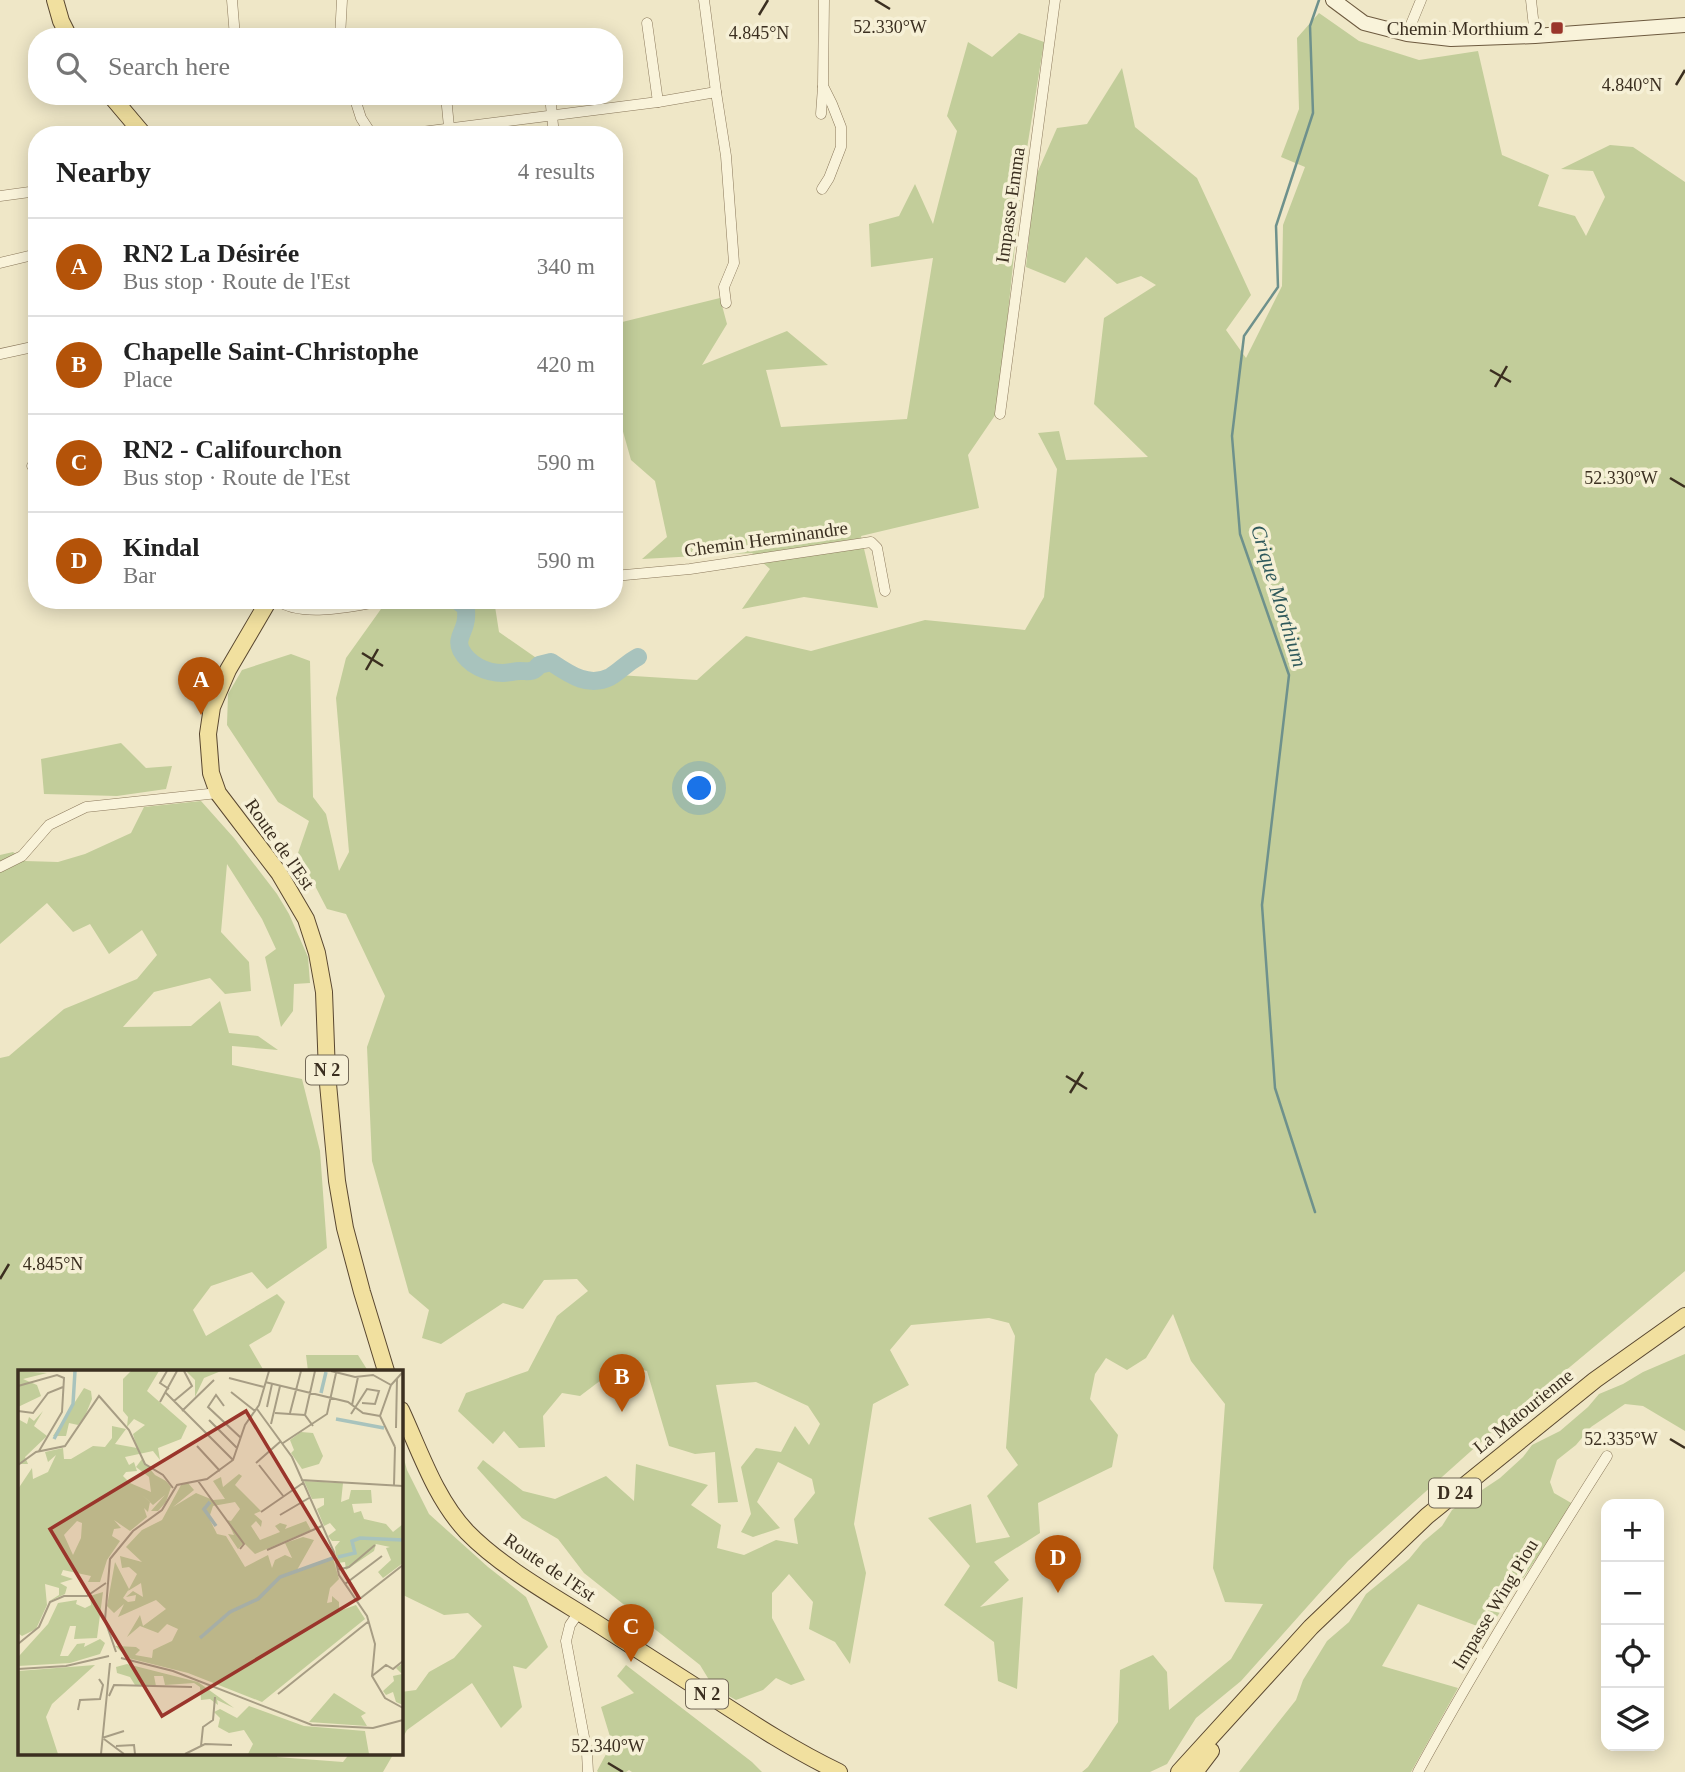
<!DOCTYPE html>
<html lang="en">
<head>
<meta charset="utf-8">
<style>
	:root { --surface:#fff; --page:#f2f2f2; --text:#222; --muted:#767676; --line:#e0e0e0; --accent:#b45309 }
	body { margin:0; font-family:Georgia,serif; background:var(--page); color:var(--text) }
	.controls { position:absolute; right:21px; bottom:21px; display:grid; overflow:hidden; border-radius:14px; box-shadow:0 4px 18px #0003 }
	.controls button { width:63px; height:63px; display:grid; place-items:center; padding:0; border:0; border-bottom:2px solid var(--line); background:var(--surface); color:var(--text); font:35px sans-serif }
	.you { position:absolute; left:700px; top:789px; width:24px; height:24px; margin:-18px; border:5px solid #fff; border-radius:50%; background:#1a73e8; box-shadow:0 0 0 10px #1a73e833 }
	.badge { display:grid; place-items:center; width:46px; height:46px; border-radius:50%; background:var(--accent); color:#fff; font-size:23px; font-weight:700 }
	.pin { position:absolute; translate:-50% -58px; filter:drop-shadow(0 2px 4px #0008) }
	.pin::after { content:''; position:absolute; top:37px; width:24px; height:21px; background:inherit; clip-path:polygon(0 0,100% 0,50% 100%) }
	.list { margin:0; padding:0; list-style:none }
	h2 { display:flex; justify-content:space-between; align-items:center; height:91px; margin:0; padding:0 28px; font-size:30px }
	h2 small { font-size:23px; font-weight:400; color:var(--muted) }
	.list li { display:grid; grid-template-columns:46px 1fr auto; gap:21px; align-items:center; box-sizing:border-box; height:98px; padding:0 28px; border-top:2px solid var(--line) }
	.list b { display:block; font-size:26px; white-space:nowrap }
	.list p { margin:0; font-size:23px; white-space:nowrap; color:var(--muted) }
	.list em { font-size:23px; font-style:normal; color:var(--muted) }
	.icon { flex:none; width:38px; height:38px; fill:none; stroke:currentColor; stroke-width:2; stroke-linecap:round; stroke-linejoin:round }
	.map { position:relative; flex:none; width:1685px; height:1772px; overflow:hidden }
	.search { position:absolute; background:var(--surface); box-shadow:0 4px 18px #0003; left:28px; top:28px; width:595px; height:77px; display:flex; align-items:center; gap:18px; box-sizing:border-box; padding:0 24px; border-radius:28px; color:var(--muted); font-size:26px }
	.panel { position:absolute; background:var(--surface); box-shadow:0 4px 18px #0003; left:28px; top:126px; width:595px; height:483px; border-radius:28px }
	.map>svg:first-child { display:block }
	.green { fill:#c2cd9a }
	.lines { fill:none; stroke-linecap:round; stroke-linejoin:round }
	.stream { stroke:#6e918c; stroke-width:2.5 }
	.river { stroke:#a8c3bd; stroke-width:18 }
	.street-casing { stroke:#8b795c; stroke-width:11 }
	.secondary-casing { stroke:#6d5a3f; stroke-width:16 }
	.primary-casing { stroke:#594730; stroke-width:18 }
	.street { stroke:#f9f3da; stroke-width:10 }
	.secondary { stroke:#f9f3da; stroke-width:14 }
	.primary { stroke:#f1e09f; stroke-width:16 }
	.ticks { fill:none; stroke:#3b2f20; stroke-width:2.5 }
	.poi-dot { fill:#9a352b; stroke:#f6f0d6; stroke-width:2.5 }
	.labels { text-anchor:middle; dominant-baseline:central; stroke-width:7; stroke-linejoin:round; paint-order:stroke }
	.shield { fill:#f6f0d6; stroke:#736957; stroke-width:2 }
	.shield-label { font-size:18px; font-weight:bold; fill:#3b2f20 }
	.poi-label { font-size:19px; fill:#3b2f20; stroke:#f6f0d6; text-anchor:end }
	.street-label { font-size:19px; fill:#3b2f20; stroke:#f6f0d6 }
	.water-label { font-size:21px; font-style:italic; fill:#2f595b; stroke:#f6f0d6 }
	.inset-river { fill:none; stroke:#a8c3bd; stroke-width:3.5 }
	.inset-road { fill:none; stroke:#a79d84; stroke-width:2 }
	.view { fill:#9a352b; fill-opacity:0.15; stroke:#9a352b; stroke-width:3.5 }
	.inset-edge { fill:none; stroke:#3b2f20; stroke-width:3.5 }
	.ticks-label { font-size:18px; text-anchor:middle; fill:#3b2f20; stroke:#f6f0d6; stroke-width:7; stroke-linejoin:round; paint-order:stroke }
</style>
</head>
<body>
<div class="map">
<svg width="1685" height="1772" viewBox="0 0 1685 1772">
	<rect width="100%" height="100%" fill="#efe7c7"/>
	<g class="green">
		<path d="M1319 13 1359 41 1419 60 1478 51 1502 155 1549 175 1538 206 1575 216 1586 236 1605 197 1593 171 1561 169 1610 145 1633 147 1685 182V1271L1499 1426 1348 1561 1241 1681 1196 1718 1167 1764 1150 1772H1082L1088 1767 1118 1722 1120 1670 1153 1655 1167 1672 1169 1710 1231 1659 1263 1604 1225 1602 1213 1568 1225 1404 1191 1361 1173 1314 1146 1358 1127 1370 1106 1358 1095 1374 1090 1399 1118 1435 1112 1467 1038 1503 1040 1533 994 1562 1009 1580 980 1607 1023 1597 1017 1689 998 1681 994 1642 944 1605 970 1566 928 1518 971 1504 976 1543 1010 1537 987 1496 1018 1465 1006 1448 1015 1336 1009 1323 989 1318 911 1325 890 1350 909 1385 873 1404 854 1524 866 1573 850 1664 835 1642 809 1629 813 1602 789 1574 772 1593V1618L805 1680 791 1685 776 1678 763 1690 736 1700 714 1688 700 1665 584 1573 558 1539 522 1518 477 1468 483 1460 523 1491 555 1499 606 1476 634 1501 636 1464 708 1485 691 1505 721 1525 717 1548 744 1555 776 1540 798 1544 794 1519 815 1493 812 1479 778 1462 757 1502 780 1528 753 1537 741 1532 751 1514 741 1467 756 1448 781 1452 795 1426 809 1445 820 1424 808 1406 756 1382 716 1385 738 1502 718 1503 715 1452 695 1454 669 1446 647 1371 621 1365 580 1396 562 1393 543 1416 545 1447 519 1448 504 1431 493 1444 458 1411 466 1393 528 1371 557 1316 588 1291 577 1279 544 1280 523 1309 503 1303 441 1344 422 1338 429 1310 409 1293 372 1161 367 1047 385 996 346 914 327 909 298 853 309 821 278 802 227 725 228 694 242 670 291 654 310 661 313 797 326 814 339 871 349 852 336 698 346 658 381 609 391 600H494L499 632 555 671 697 680 746 636 811 651 925 620 1025 630 1044 597 1057 469 1038 433 1059 431 1066 460 1148 457 1094 404 1104 318 1156 285 1141 276 1117 284 1086 257 1065 283 1026 267 1035 178 1057 128 1087 124 1122 68 1135 127 1197 178 1251 295 1226 330 1246 358 1282 286 1283 225 1305 167 1281 157 1299 109 1297 38Z"/>
		<path d="M1019 33 1044 42 1021 186 998 411 968 455 979 508 861 536 878 608 804 597 742 609 770 569 752 553 642 559 667 537 655 481 631 460 622 428 614 429V324L720 298 727 324 702 365 787 331 828 365 766 370 781 427 907 419 933 258 871 267 869 224 899 216 915 184 933 224 957 131 947 116 968 42 992 57Z"/>
		<path d="M121 743 146 768 172 766 166 789 117 796 44 794 41 759Z"/>
		<path d="M201 801 234 838 277 894 289 914 308 957 310 983 294 984 293 1011 281 1027 265 957 276 949 262 919 227 864 221 932 249 962 251 991 225 994 210 978 154 992 123 1027 191 1026 220 1001 229 1033 258 1036 278 1050 232 1046V1065L302 1079 320 1151 327 1248 267 1289 252 1272 211 1286 193 1310 206 1336 277 1294 285 1302 271 1332 249 1345 264 1371H19V1753H278L277 1757 343 1762 350 1753H394L383 1772H0V1058L9 1056 64 1009 137 979 157 955 142 930 109 954 90 924 73 932 47 903 0 944V855L13 852 25 861 58 862 85 854 131 833 144 807Z"/>
		<path d="M1685 1354V1431L1643 1406 1625 1404 1591 1427 1576 1445 1557 1460 1550 1482 1554 1493 1573 1504 1488 1630 1418 1604 1382 1666 1458 1688 1411 1772H1239L1296 1700 1303 1680 1327 1641 1349 1622 1366 1594 1409 1559 1423 1542 1442 1526 1452 1510 1500 1478 1523 1457 1532 1445 1560 1431 1588 1407 1599 1394 1623 1384 1643 1372Z"/>
		<path d="M306 1355H358L368 1371H308Z"/>
		<path d="M401 1448 407 1470 429 1514 488 1567 526 1597 548 1647 526 1669 513 1666 522 1707 501 1728 472 1683 407 1730 401 1741V1692L416 1690 429 1672 454 1658 482 1626 468 1613 444 1615 403 1595 401 1600Z"/>
		<path d="M626 1665 752 1762 762 1772H632L629 1770 626 1772H598L597 1771 612 1743 601 1707 634 1693 617 1676Z"/>
	</g>
	<g class="lines">
		<path class="stream" d="M1315 1212 1275 1088 1262 905 1289 675 1240 534 1232 436 1244 336 1278 287 1276 226 1313 113 1310 26 1319 0"/>
		<path class="river" d="M460 603 466 607C466 613 467 618 465 624 463 633 456 640 461 650 469 665 486 673 503 673 508 673 514 671 520 671 529 671 533 673 539 665L551 662C569 674 588 688 610 677 619 672 628 662 638 657"/>
		<defs>
			<g id="street">
				<path d="M232 0 235 37"/>
				<path d="M704 0 716 92 726 156 734 263 724 287 726 303"/>
				<path d="M1531 0 1535 36"/>
				<path d="M647 23 658 102"/>
				<path d="M1407 34 1421 0"/>
				<path d="M340 37 342 0"/>
				<path d="M354 96 361 118 372 135"/>
				<path d="M446 96 449 127"/>
				<path d="M550 96 554 135"/>
				<path d="M821 114 823 87"/>
				<path d="M406 134 658 102 716 92"/>
				<path d="M822 189 829 178 841 147V127L832 104 823 86 824 0"/>
				<path d="M0 196 37 191"/>
				<path d="M0 263 37 254"/>
				<path d="M0 354 37 346"/>
				<path d="M1000 414 1055 0"/>
				<path d="M32 466 37 465"/>
				<path d="M614 576 690 569 871 542 877 548 885 591"/>
				<path d="M277 600C301 619 359 605 388 600"/>
				<path d="M0 867 22 856 49 825 86 807 218 793"/>
				<path d="M579 1612 570 1625 566 1641 587 1753 588 1772"/>
				<path d="M1418 1772C1477 1664 1541 1560 1607 1456"/>
			</g>
			<path id="secondary" d="M1333 0 1364 23 1407 34 1451 39 1535 36 1685 25"/>
			<g id="primary">
				<path d="M55 0 61 21 69 37"/>
				<path d="M111 96 144 135"/>
				<path d="M269 600 228 670 212 707 208 734 211 773 218 793 279 873 306 919 317 953 324 992 327 1073 337 1181 345 1228 362 1292 386 1371"/>
				<path d="M401 1410C420 1451 435 1498 467 1532 504 1570 561 1600 607 1630 643 1653 679 1676 715 1699 755 1725 795 1751 839 1772"/>
				<path d="M1179 1772 1311 1627 1427 1516 1595 1380 1685 1316"/>
				<path d="M1195 1772 1211 1751"/>
			</g>
		</defs>
		<use href="#street" class="street-casing"/>
		<use href="#secondary" class="secondary-casing"/>
		<use href="#primary" class="primary-casing"/>
		<use href="#street" class="street"/>
		<use href="#secondary" class="secondary"/>
		<use href="#primary" class="primary"/>
	</g>
	<path class="ticks" d="M875 0 890 9M759 15 768 0M1676 85 1685 70M1490 370 1511 382M1495 387 1507 366M1670 478 1685 487M362 653 383 666M366 670 378 649M1066 1076 1087 1089M1070 1093 1083 1072M0 1279 9 1264M1670 1439 1685 1448M608 1763 623 1772"/>
	<rect class="poi-dot" x="1550" y="21" width="14" height="14" rx="3.5"/>
	<g class="labels">
		<g class="shield">
			<rect x="306" y="1055.5" width="42" height="29" rx="5"/>
			<rect x="1429" y="1478.5" width="52" height="29" rx="5"/>
			<rect x="686" y="1679.5" width="42" height="29" rx="5"/>
		</g>
		<g class="shield-label">
			<text x="327" y="1070">N 2</text>
			<text x="1455" y="1493">D 24</text>
			<text x="707" y="1694">N 2</text>
		</g>
		<g class="poi-label">
			<text x="1543" y="28">Chemin Morthium 2</text>
		</g>
		<g class="street-label">
			<text transform="translate(1010 205) rotate(-82)">Impasse Emma</text>
			<text transform="translate(766 539) rotate(-8)">Chemin Herminandre</text>
			<text transform="translate(280 844) rotate(55)">Route de l'Est</text>
			<text transform="translate(1523 1411) rotate(-39)">La Matourienne</text>
			<text transform="translate(550 1567) rotate(34)">Route de l'Est</text>
			<text transform="translate(1495 1604) rotate(-59)">Impasse Wing Piou</text>
		</g>
		<g class="water-label">
			<text transform="translate(1279 596) rotate(73)">Crique Morthium</text>
		</g>
	</g>
	<g transform="translate(18 1370)">
		<rect width="385" height="385" fill="#efe7c7"/>
		<path d="M0 1 29 3 5 9 19 15 23 26 0 37ZM113 1H141L129 21 169 56 163 69 140 78 142 90 135 81 107 87 111 95 116 92 119 101 108 102 105 106 112 113 133 122 131 107 118 97 124 89 137 105 148 111 153 117 148 132 140 141H133L147 125 135 135 123 124 132 132 130 142 126 138 129 147 112 161 96 150 103 158 96 159 94 166 102 171 89 190 82 212H70L73 206 45 200 43 205 55 209 42 213 49 217 47 224 30 232 41 225V218L27 214 29 235 18 259 4 266 0 263V119L14 98 15 109 30 102 38 85 30 92 27 82 45 78 46 89H53L75 76 87 77 94 68V56L108 59 97 74 119 78 115 64 127 55 116 49 109 57 110 47 105 41V9ZM59 151 64 153 63 168 55 185 46 165ZM168 1H203L186 8 177 27V10ZM66 18 73 21 74 29 67 46 60 55 51 53 48 66H35ZM25 41 16 56 29 66 7 87 10 94H0V49L9 54 11 47 16 51ZM283 62 295 63 305 86 301 94 284 99 273 83 276 80 272 70ZM221 104 224 106 217 115 243 141 236 144 244 151 243 157 238 151 233 156 242 170 262 162 257 156 262 153 269 155 267 159 288 151 293 160 237 184 226 173 220 179 210 164 216 165 209 150 213 151 222 139 217 132 195 136 191 148 199 164 208 166 227 197 250 185 254 198 257 190 267 185 274 188 267 173 285 167 296 170 279 200 272 203 315 188 321 209 312 218 309 233 314 232V226L321 232V241L338 235 347 249 244 332 170 303 110 288 97 276 118 277 122 280 117 285 134 288 135 280 154 271 160 259 149 254 140 263 122 256 109 267 122 245 125 256 148 239 138 230 100 247 106 234 96 243 89 236 97 192 111 219 105 228 110 232 117 231 118 225 108 227 115 221 125 227 123 213 110 221 119 204 111 197 104 198 102 186 124 192 108 177 124 160 144 150 163 115 170 113 176 120 155 137 178 123 195 130 207 129 195 111 203 107 205 117ZM286 111 325 113 323 132 331 129 333 120H353L354 133 334 134 336 143 343 141 346 149 368 154 375 162 385 154V193L365 208 360 202 373 190 368 178 372 177 358 174 356 181 328 200 327 192 319 193 317 177 322 171H314L310 166 318 160 312 153 306 156 299 139 306 135V128L294 129ZM85 222 79 268 56 269 58 256H52L42 286H50L59 274 67 273 66 277 82 269 87 273 82 284 52 293 0 296 1 286 30 254 40 233 59 230 58 234 67 238 73 235 72 226ZM385 293V335L378 332 375 322 368 325 365 321 376 311 375 306 384 304 378 298ZM109 294 180 312 216 338 199 330 200 335 192 329 183 330 182 317 176 313 147 315 145 306H136L138 316 117 315 112 307 99 303 98 297ZM77 295 34 334 28 347 40 384H0V301ZM316 323 348 343 343 346 349 356 291 352ZM231 336 286 356 347 361 351 384H230L235 374 226 360 211 363 200 357 202 348 196 342 202 339 219 348Z" fill="#c2cd9a" fill-rule="evenodd"/>
		<path class="inset-river" d="M303 23 308 2M318 49 366 58M36 69 55 34 57 1M192 132 186 139 198 156M320 187 337 183 334 171 342 168 385 170M182 268 212 242 240 229 262 207 315 188"/>
		<path class="inset-road" d="M149 1 142 13 151 19M313 1 337 7 355 5 373 15M211 8 246 17M247 12 330 32 345 43 362 46M0 16 39 5 46 8 44 42 21 81M213 22 237 41M148 23 215 90M156 31 174 16 166 1M142 32 159 1M334 35 340 7M206 36 198 25 190 37 223 68M249 37 254 14M239 39 274 87 316 182 321 205 349 246 357 274 354 306 367 328 385 338M0 41 15 43 30 23 45 17M164 41 196 10M257 43 287 45M272 43 283 1M333 44 349 19 361 21 357 34 344 33M362 46 373 15 384 3M362 46 377 77M191 50 219 78M253 54 262 16M295 56 287 45 297 1M378 58 379 8M265 73 309 44 318 3M179 76 202 101M238 93 263 71M0 95 18 82 47 76 81 26 111 60 127 94 145 105 155 118M241 95 266 127M283 110 385 116M180 111 226 174 222 179M376 115 377 77M243 142 285 113M262 145 291 128M249 180 304 156M319 200 331 197 357 175M327 214 364 186M339 231 385 195M0 274 21 257 32 232 46 226H69L88 213M98 282 87 250 92 189 115 161 144 140 159 115 189 109 215 90 227 55 241 35 251 1M103 288 155 301 294 355 355 358 385 350M0 299 48 296 91 286M354 306 368 295 375 299 385 291M260 324 351 251M91 326 96 315 174 317M60 340 62 330 82 329 85 315 81 309M84 368 106 361M86 369 106 384M98 376 116 375 117 384M183 376 185 357 195 350 197 327M83 384 92 293M167 384 187 374 214 375"/>
		<path class="view" d="M228 41 341 228 144 346 32 159Z"/>
		<rect width="385" height="385" class="inset-edge"/>
	</g>
	<g class="ticks-label">
		<text x="890" y="33">52.330°W</text>
		<text x="759" y="39">4.845°N</text>
		<text x="1632" y="91">4.840°N</text>
		<text x="1621" y="484">52.330°W</text>
		<text x="53" y="1270">4.845°N</text>
		<text x="1621" y="1445">52.335°W</text>
		<text x="608" y="1752">52.340°W</text>
	</g>
</svg>
<div class="controls">
<button>+</button>
<button>−</button>
<button><svg class="icon" aria-label="locate" viewBox="0 0 24 24"><circle cx="12" cy="12" r="6"/><path d="M12 2v4M12 18v4M2 12h4M18 12h4"/></svg></button>
<button><svg class="icon" aria-label="layers" viewBox="0 0 24 24"><path d="M12 4l9 5-9 5-9-5zM3 14l9 5 9-5"/></svg></button>
</div>
<div class="you"></div>
<div class="pin badge" style="left:201px;top:715px">A</div>
<div class="pin badge" style="left:622px;top:1412px">B</div>
<div class="pin badge" style="left:631px;top:1662px">C</div>
<div class="pin badge" style="left:1058px;top:1593px">D</div>
<div class="search"><svg class="icon" aria-label="search" viewBox="0 0 24 24"><circle cx="10" cy="10" r="6"/><path d="M15 15l6 6"/></svg>Search here</div>
<section class="panel">
<h2>Nearby<small>4 results</small></h2>
<ul class="list">
<li><span class="badge">A</span><div><b>RN2 La Désirée</b><p>Bus stop · Route de l'Est</p></div><em>340 m</em></li>
<li><span class="badge">B</span><div><b>Chapelle Saint-Christophe</b><p>Place</p></div><em>420 m</em></li>
<li><span class="badge">C</span><div><b>RN2 - Califourchon</b><p>Bus stop · Route de l'Est</p></div><em>590 m</em></li>
<li><span class="badge">D</span><div><b>Kindal</b><p>Bar</p></div><em>590 m</em></li>
</ul>
</section>
</div>
</body>
</html>
